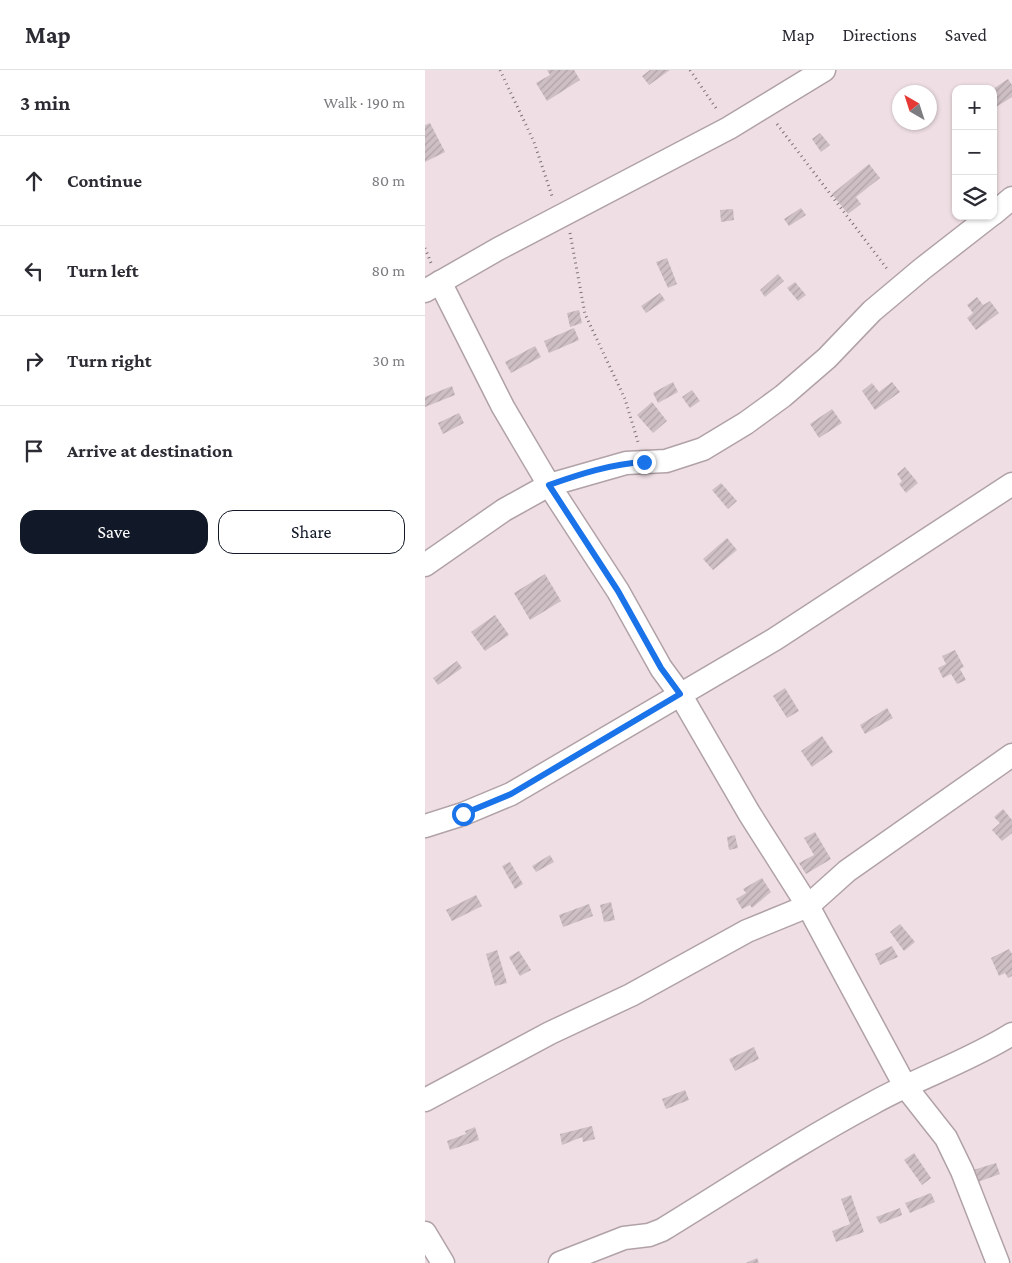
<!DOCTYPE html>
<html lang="en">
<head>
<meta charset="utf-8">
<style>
	:root { --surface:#fff; --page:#f7f7f7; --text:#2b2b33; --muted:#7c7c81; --line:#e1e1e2; --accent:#111827 }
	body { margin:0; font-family:"Crimson Pro",serif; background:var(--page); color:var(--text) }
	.controls { position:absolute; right:15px; top:15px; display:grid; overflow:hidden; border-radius:10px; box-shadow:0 1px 4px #0004 }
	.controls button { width:45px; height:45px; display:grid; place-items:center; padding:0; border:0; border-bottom:1px solid var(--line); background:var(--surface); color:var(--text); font:25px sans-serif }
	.compass { position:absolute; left:467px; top:15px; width:45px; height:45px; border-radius:50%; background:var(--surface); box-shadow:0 1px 4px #0004; rotate:321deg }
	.stop { position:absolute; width:15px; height:15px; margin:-11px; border:4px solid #1a73e8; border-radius:50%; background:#fff }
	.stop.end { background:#1a73e8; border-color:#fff; box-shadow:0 1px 5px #0008 }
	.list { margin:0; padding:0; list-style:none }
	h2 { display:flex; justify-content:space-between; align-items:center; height:65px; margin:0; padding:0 20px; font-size:21px }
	h2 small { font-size:16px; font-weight:400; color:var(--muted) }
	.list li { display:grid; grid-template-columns:32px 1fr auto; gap:15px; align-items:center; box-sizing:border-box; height:90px; padding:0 20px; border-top:1px solid var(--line) }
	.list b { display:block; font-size:19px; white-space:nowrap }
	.list em { font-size:16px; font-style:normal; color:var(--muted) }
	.actions { display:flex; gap:10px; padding:15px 20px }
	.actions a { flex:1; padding:11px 0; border:1px solid var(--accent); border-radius:15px; text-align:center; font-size:18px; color:var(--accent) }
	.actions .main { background:var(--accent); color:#fff }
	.icon { flex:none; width:28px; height:28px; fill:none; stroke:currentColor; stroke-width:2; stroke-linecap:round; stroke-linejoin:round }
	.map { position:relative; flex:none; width:587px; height:1193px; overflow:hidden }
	header { display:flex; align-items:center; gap:30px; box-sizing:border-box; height:70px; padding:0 25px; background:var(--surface); border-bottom:1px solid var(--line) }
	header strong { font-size:24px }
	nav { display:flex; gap:28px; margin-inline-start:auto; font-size:18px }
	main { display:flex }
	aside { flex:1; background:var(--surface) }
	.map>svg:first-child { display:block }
	.building { fill:url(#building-hatch) }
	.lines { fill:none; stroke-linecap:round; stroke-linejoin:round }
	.street-casing { stroke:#b1a2a7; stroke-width:25 }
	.path { stroke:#7c7275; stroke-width:3; stroke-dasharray:1 4; stroke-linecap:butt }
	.street { stroke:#fff; stroke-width:22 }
	.route { stroke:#1a73e8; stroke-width:6 }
</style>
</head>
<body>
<header>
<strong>Map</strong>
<nav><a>Map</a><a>Directions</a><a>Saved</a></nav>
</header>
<main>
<aside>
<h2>3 min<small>Walk · 190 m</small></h2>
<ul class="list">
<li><svg class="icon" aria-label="ahead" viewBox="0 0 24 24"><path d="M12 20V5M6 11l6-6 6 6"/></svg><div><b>Continue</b></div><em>80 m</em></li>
<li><svg class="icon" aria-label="left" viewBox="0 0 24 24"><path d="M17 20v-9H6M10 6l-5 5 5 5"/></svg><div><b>Turn left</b></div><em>80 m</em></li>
<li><svg class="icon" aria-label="right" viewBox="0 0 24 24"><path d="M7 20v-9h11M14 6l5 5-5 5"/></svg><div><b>Turn right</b></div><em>30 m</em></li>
<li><svg class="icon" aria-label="arrive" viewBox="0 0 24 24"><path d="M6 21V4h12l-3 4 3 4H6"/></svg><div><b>Arrive at destination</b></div></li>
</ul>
<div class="actions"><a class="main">Save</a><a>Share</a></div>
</aside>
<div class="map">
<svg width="587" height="1193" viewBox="0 0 587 1193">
	<defs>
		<pattern id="building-hatch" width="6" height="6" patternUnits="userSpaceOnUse" patternTransform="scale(1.25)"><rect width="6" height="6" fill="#cebfc4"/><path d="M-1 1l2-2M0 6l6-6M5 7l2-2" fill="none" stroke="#b0a3a8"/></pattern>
	</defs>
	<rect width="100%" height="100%" fill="#efdfe4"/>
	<g class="building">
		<path d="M122 0H149L155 10 122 31 111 13 125 5Z"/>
		<path d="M225 0H245L224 15 217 6Z"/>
		<path d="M583 9 587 15V27L568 39V19Z"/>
		<path d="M5 53 20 82 0 92V55Z"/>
		<path d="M395 63 405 75 396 82 387 69Z"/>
		<path d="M444 94 455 108 431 127 436 134 423 144 407 124Z"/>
		<path d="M376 138 381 145 364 156 359 149Z"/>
		<path d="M308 139 309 150 296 152 295 140Z"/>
		<path d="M242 188 252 214 243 218 231 192Z"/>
		<path d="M353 204 359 211 340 227 335 220Z"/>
		<path d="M370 212 381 225 373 231 362 218Z"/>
		<path d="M235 223 240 230 221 243 216 236Z"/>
		<path d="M552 227 558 235 565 231 574 243 551 260 542 248 548 243 542 235Z"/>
		<path d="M154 240 157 253 145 257 142 243Z"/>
		<path d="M149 258 154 270 124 283 119 271Z"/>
		<path d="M110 276 116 287 86 303 80 292Z"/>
		<path d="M248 312 253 322 233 333 228 323Z"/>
		<path d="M467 312 475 322 450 340 437 321 447 313 454 322Z"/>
		<path d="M27 316 30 325 0 337V327Z"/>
		<path d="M267 320 275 331 265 338 257 327Z"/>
		<path d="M227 332 242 351 228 363 212 345Z"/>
		<path d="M407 339 417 353 394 368 385 354Z"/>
		<path d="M34 343 39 353 18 364 13 353Z"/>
		<path d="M480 397 493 413 481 423 474 414 477 411 472 404Z"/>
		<path d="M296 413 312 431 303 439 287 420Z"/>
		<path d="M302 468 312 480 288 500 278 489Z"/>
		<path d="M120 504 136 531 105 550 89 523Z"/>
		<path d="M70 545 84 565 60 581 46 562Z"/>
		<path d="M530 580 539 597 535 599 541 610 532 614 526 604 518 608 513 598 521 594 517 586Z"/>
		<path d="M32 591 37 598 13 615 8 608Z"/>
		<path d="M360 618 374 641 362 648 348 626Z"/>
		<path d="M462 638 468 648 440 664 435 655Z"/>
		<path d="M397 666 408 682 387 697 376 681Z"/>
		<path d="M578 739 587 750V763L577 771 567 760 575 753 569 747Z"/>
		<path d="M390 762 406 789 381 804 374 793 389 785 379 768Z"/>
		<path d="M310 765 313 778 304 780 302 767Z"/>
		<path d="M125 785 129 792 111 802 107 796Z"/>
		<path d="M85 792 98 814 90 819 77 796Z"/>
		<path d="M337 808 346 822 327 838 325 835 317 839 311 829 321 823 318 819Z"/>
		<path d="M51 825 57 836 27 851 21 840Z"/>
		<path d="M186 832 190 850 179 852 175 835Z"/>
		<path d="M164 834 168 846 138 857 134 845Z"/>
		<path d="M475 854 490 872 479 881 465 862Z"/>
		<path d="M467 876 473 887 455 895 450 884Z"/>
		<path d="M584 879 587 884V906L583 908 580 903 574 906 566 888Z"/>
		<path d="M72 880 82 913 70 916 61 884Z"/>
		<path d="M94 881 106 900 95 906 84 887Z"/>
		<path d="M329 977 334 989 310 1001 304 989Z"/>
		<path d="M260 1020 264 1030 241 1039 237 1029Z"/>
		<path d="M167 1056 170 1069 158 1072 157 1067 137 1075 135 1064Z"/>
		<path d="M50 1057 54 1070 25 1080 22 1071 41 1064 40 1061Z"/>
		<path d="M489 1083 506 1108 497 1115 479 1090Z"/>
		<path d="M571 1093 575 1104 550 1113 545 1101Z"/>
		<path d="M506 1123 510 1132 485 1143 480 1133Z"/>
		<path d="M426 1125 439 1162 411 1172 407 1161 425 1154 416 1129Z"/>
		<path d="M475 1138 477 1145 455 1154 451 1147Z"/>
		<path d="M332 1188 334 1193H321Z"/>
	</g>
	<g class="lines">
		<defs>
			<g id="street">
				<path d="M568 144 587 128"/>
				<path d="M15 212 78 337 124 415 193 521 236 598 255 624 324 743 383 836 480 1016 521 1068 537 1101 573 1193"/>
				<path d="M0 221 73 179 304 58 399 0"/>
				<path d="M0 495 79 440 124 415 201 393 241 391 278 379 321 353 358 326 402 288 447 241 497 199 565 146"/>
				<path d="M0 756 38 744 86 724 350 569 587 414"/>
				<path d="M0 1030 125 963 206 925 322 861 383 836 422 801 587 685"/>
				<path d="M0 1163 18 1193"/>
				<path d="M135 1193 199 1168 224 1165 237 1160C307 1117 375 1072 448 1033 493 1008 544 991 587 964"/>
			</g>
		</defs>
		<use href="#street" class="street-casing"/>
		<g class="path">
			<path d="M75 0 109 72 127 126"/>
			<path d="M265 0 293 41"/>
			<path d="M352 54 463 200"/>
			<path d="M145 163 160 244 200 329 213 372"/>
			<path d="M0 178 6 193"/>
		</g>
		<use href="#street" class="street"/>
	</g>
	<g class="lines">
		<path class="route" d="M38 744 86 724 255 624 236 598 193 521 124 415C155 404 186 394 219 392"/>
	</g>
</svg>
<div class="controls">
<button>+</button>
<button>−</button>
<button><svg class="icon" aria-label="layers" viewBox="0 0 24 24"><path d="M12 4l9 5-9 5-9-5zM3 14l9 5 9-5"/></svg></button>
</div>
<svg class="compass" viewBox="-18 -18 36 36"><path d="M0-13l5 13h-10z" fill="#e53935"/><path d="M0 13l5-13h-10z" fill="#7c7c81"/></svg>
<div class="stop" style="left:38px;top:744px"></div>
<div class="stop end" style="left:219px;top:392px"></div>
</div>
</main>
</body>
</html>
